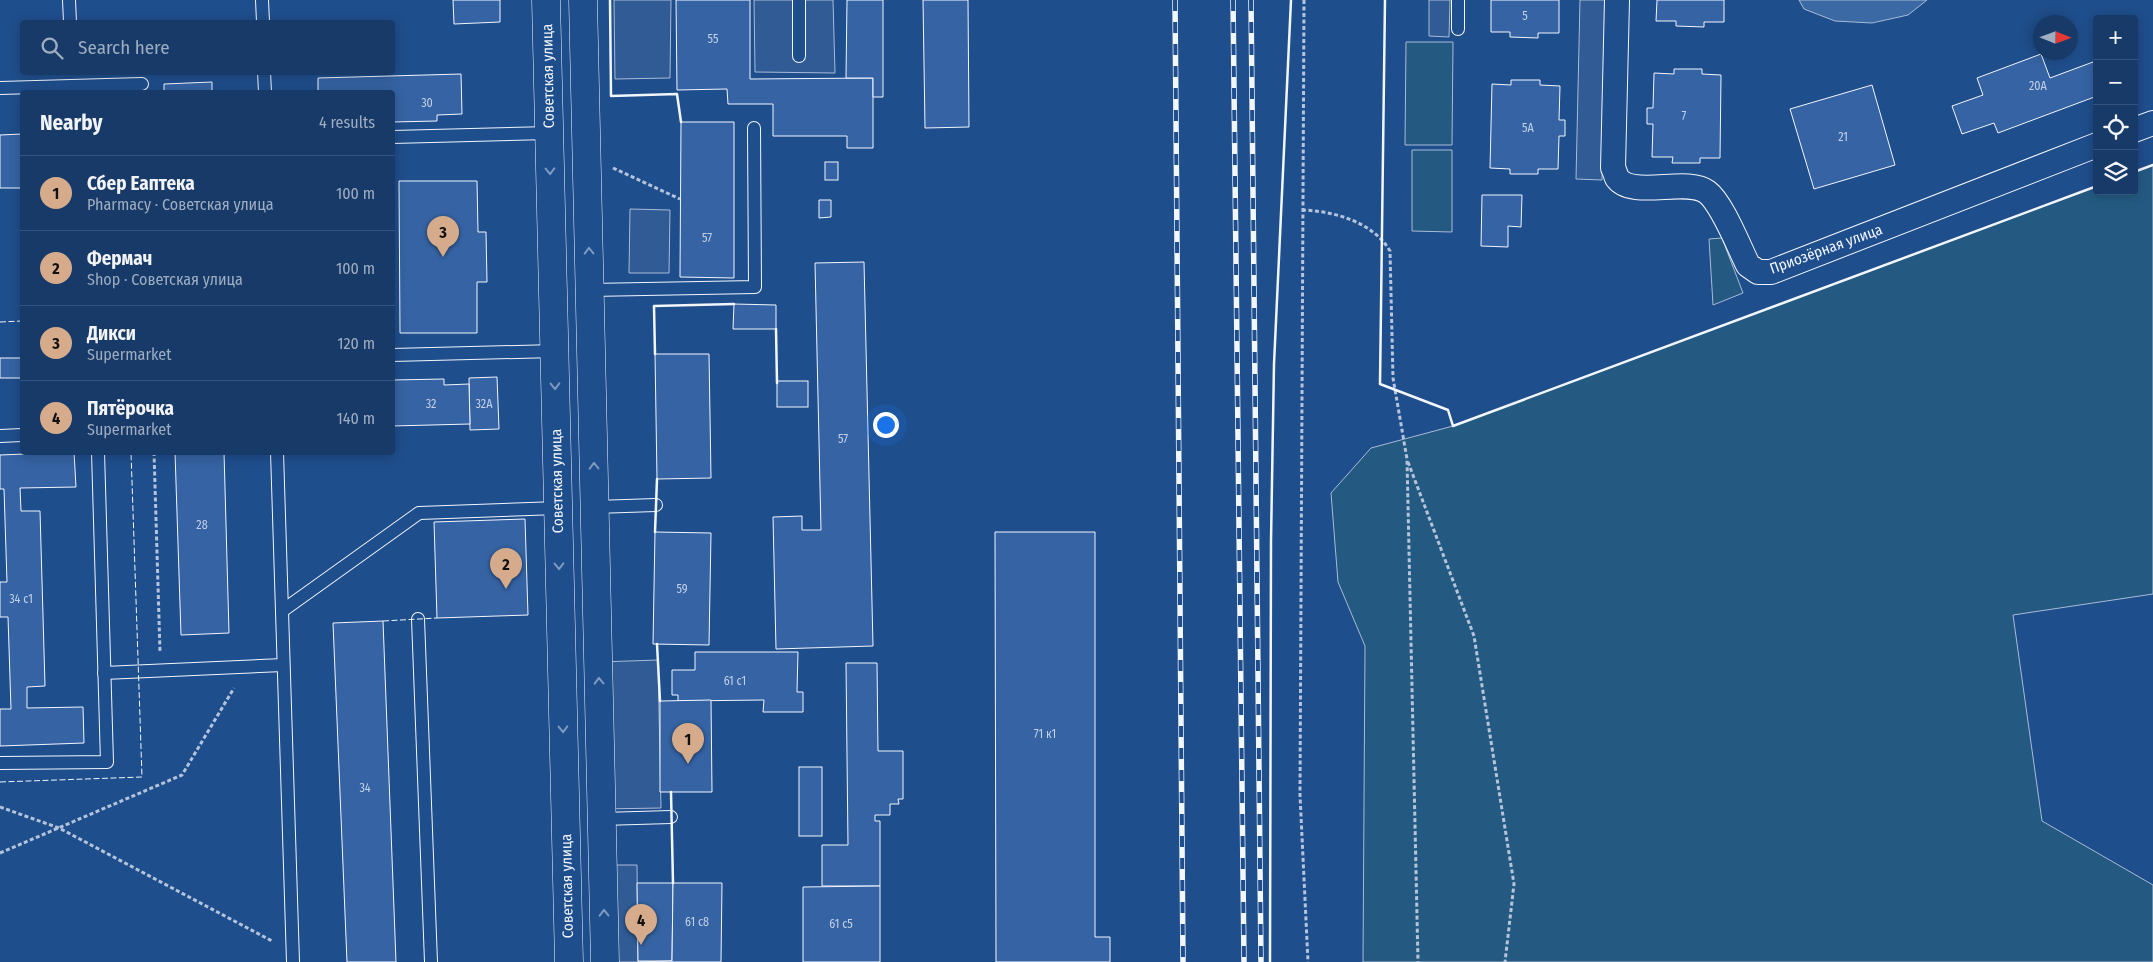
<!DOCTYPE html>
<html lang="en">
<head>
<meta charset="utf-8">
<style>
	:root { --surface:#173a69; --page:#244571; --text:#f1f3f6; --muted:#9eadc0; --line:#36547d; --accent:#d6ab8b }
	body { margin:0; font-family:"Fira Sans Condensed",sans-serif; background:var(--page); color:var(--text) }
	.controls { position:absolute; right:15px; top:15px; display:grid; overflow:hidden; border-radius:5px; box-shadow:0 2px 12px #0003 }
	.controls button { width:45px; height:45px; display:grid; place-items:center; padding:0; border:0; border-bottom:1px solid var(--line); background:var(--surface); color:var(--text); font:25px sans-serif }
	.compass { position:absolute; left:2033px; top:15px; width:45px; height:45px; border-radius:50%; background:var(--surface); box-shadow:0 2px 12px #0003; rotate:91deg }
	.you { position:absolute; left:885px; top:424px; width:18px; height:18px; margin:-12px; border:4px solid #fff; border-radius:50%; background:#1a73e8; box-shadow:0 0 0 8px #1a73e833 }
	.badge { display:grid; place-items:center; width:32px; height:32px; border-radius:50%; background:var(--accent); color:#111; font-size:16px; font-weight:700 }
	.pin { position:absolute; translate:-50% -41px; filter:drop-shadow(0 1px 2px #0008) }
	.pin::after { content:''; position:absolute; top:26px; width:18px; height:15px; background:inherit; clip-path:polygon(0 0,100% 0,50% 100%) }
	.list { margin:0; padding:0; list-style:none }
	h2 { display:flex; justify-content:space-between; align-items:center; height:65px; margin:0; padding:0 20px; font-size:21px }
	h2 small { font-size:16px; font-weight:400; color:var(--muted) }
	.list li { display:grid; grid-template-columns:32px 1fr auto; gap:15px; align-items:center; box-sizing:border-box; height:75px; padding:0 20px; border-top:1px solid var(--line) }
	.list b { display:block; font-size:19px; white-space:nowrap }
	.list p { margin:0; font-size:16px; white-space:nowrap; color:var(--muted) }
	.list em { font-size:16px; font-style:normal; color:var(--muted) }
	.icon { flex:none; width:28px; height:28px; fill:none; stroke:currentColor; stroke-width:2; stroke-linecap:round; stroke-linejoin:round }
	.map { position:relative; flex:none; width:2153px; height:962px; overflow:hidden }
	.search { position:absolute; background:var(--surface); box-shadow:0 2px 12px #0003; left:20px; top:20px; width:375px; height:55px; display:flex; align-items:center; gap:12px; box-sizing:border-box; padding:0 18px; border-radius:5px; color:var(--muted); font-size:19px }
	.panel { position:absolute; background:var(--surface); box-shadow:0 2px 12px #0003; left:20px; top:90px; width:375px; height:365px; border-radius:5px }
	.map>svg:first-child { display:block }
	.green { fill:#245a82; stroke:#a8bbd7 }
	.parking { fill:#305b95; stroke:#a8bbd7 }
	.water { fill:#3b69a3; stroke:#a8bbd7 }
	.building { fill:#3563a3; stroke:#f2f6ff }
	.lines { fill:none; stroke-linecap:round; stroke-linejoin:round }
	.lane-casing { stroke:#f2f6ff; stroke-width:14 }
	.street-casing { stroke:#f2f6ff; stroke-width:26 }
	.secondary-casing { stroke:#f2f6ff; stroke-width:29 }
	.path { stroke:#b3c4dc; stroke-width:3; stroke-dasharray:4 2.5; stroke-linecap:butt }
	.lane { stroke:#1f4e8c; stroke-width:12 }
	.street { stroke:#1f4e8c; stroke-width:24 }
	.secondary { stroke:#1f4e8c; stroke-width:28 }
	.rail-casing { stroke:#f2f6ff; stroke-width:5.5 }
	.rail { stroke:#1f4e8c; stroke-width:4; stroke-dasharray:11; stroke-linecap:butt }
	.fence { stroke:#f2f6ff; stroke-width:1; stroke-dasharray:6 2.5; stroke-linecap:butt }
	.wall { stroke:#f2f6ff; stroke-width:2.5 }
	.oneway { stroke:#7e9ac0 }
	.labels { text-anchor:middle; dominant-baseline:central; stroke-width:4; stroke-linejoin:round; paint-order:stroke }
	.number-label { font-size:12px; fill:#c3d1e8 }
	.street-label { font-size:15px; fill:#f2f6ff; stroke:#1f4e8c }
</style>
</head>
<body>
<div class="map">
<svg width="2153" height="962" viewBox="0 0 2153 962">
	<rect width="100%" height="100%" fill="#1f4e8c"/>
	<g class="green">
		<path d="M1406 42H1453L1452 145H1405Z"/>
		<path d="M1412 150H1452V232L1412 231Z"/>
		<path d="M2153 165V594L2013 615 2042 821 2153 885V962H1363L1365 646 1338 582 1331 493 1371 448 1453 426 2097 186V191H2134V172Z"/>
		<path d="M1722 238 1743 293 1713 305 1709 239Z"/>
	</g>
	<g class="parking">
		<path d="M614 0H671L670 78 615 79Z"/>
		<path d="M754 0H833L835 73 755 72Z"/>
		<path d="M1429 0H1450L1449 37 1429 36Z"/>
		<path d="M1580 0H1606L1602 180 1576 179Z"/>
		<path d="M630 209 670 210 669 273H629Z"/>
		<path d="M658 660 661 808 602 809 599 662Z"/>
		<path d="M603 865H637L638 962H605Z"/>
	</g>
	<path class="water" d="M1799 0H1927L1908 15 1872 23 1835 21 1804 9Z"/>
	<g class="building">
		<path d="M453 0H500V22L454 24Z"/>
		<path d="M676 0H750V79L873 78V148H847V136H773V104H728L727 89 677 90Z"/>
		<path d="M847 0H883V97H873V78H846Z"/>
		<path d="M923 0H968L969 127 925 128Z"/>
		<path d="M1491 0H1559V33H1538V38L1510 37V32H1491Z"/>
		<path d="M1657 0H1724V22H1704V27L1676 26V21H1656Z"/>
		<path d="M2041 54 2050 78 2093 62 2097 73V96L1998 133 1994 123 1962 134 1952 106 1983 95 1977 78Z"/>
		<path d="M1674 69H1702V74L1721 75 1720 158H1700V163H1672L1673 157H1652L1653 124H1647V108H1653L1654 73 1674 74Z"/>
		<path d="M461 74 462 114 437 115V121L392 122V92H318V78Z"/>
		<path d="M1511 80H1540V85L1560 86 1559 120H1565V136H1559L1558 169H1538V174H1510V169L1490 168 1492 84 1511 85Z"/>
		<path d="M212 82V92H164V84Z"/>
		<path d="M1872 85 1895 165 1814 189 1790 109Z"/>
		<path d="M681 122H734V278L680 277Z"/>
		<path d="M22 134V188H0V135Z"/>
		<rect x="825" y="162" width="13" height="18"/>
		<path d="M399 181H477L478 232H486L487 282H477V333H400Z"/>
		<path d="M1482 195H1522L1521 227 1508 226V247L1481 246Z"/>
		<path d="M819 200H831V217L819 218Z"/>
		<path d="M864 262 873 646 776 649 773 517 802 516V530H821L815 263Z"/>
		<path d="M734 304 776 305V329H733Z"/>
		<path d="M655 354H709L711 478 657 479Z"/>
		<rect x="0" y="358" width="22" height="20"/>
		<path d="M497 377 499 429 470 430 469 378Z"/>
		<path d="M444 379V385L469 384 470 424 392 426V380Z"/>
		<rect x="777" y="381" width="31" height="26"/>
		<path d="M74 452 76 487 20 488 21 511H40L45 686 27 687V708L83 707 84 743 0 746V709H11L8 617H0V582H7L4 489H0V455Z"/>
		<path d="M175 452H224L229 633 181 635Z"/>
		<path d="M525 519 528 615 437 618 434 522Z"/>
		<path d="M655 532 711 533 709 645 653 644Z"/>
		<path d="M995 532H1095V937H1110V962H996Z"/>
		<path d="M383 621 396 962H347L333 623Z"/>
		<path d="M695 652H798L797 692H803V712H763L764 700 678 701V695H672V670H695Z"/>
		<path d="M846 663H877L878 751H903V799H898L899 804H890V815H875V821H880V886H822V845H848Z"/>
		<path d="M711 700 712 792H660V701Z"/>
		<rect x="799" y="767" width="23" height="69"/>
		<path d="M637 883H673L672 961H638Z"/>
		<path d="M673 883H722L721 962H638L672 961Z"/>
		<path d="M880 886V962H803V887Z"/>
	</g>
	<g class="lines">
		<defs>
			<g id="lane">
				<path d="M69 0 70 22"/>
				<path d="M262 0 263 22"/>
				<path d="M1458 29V0"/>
				<path d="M799 56V0"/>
				<path d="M264 72 265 92"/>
				<path d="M0 88 142 84"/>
				<path d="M392 137 549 133"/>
				<path d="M590 290 755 287 754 128"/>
				<path d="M392 355 555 351"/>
				<path d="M0 436 22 435"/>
				<path d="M277 452 293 962"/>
				<path d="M595 507 656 505"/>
				<path d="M282 611 419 513 558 508"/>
				<path d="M418 619 431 962"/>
				<path d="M104 673 283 665"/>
				<path d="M0 763 107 762 98 452"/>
				<path d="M602 819 671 817"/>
			</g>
			<g id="street">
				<path d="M1617 0 1613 168C1615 171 1616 176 1617 178 1632 199 1687 177 1707 192 1722 203 1739 247 1748 265L1758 272H1771L2097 145"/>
				<path d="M2134 130 2153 123"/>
			</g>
			<g id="secondary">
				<path d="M546 0 569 962"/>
				<path d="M583 0 605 962"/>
			</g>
		</defs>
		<use href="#lane" class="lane-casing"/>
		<use href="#street" class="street-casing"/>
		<use href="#secondary" class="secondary-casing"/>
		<g class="path">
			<path d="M1304 0 1300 795 1308 962"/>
			<path d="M613 168 680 199"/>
			<path d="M1302 210C1334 211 1373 222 1390 251L1393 378 1407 459 1418 962"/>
			<path d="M154 452 160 652"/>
			<path d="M1408 462 1474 636 1514 884 1505 962"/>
			<path d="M0 807 59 828 272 941"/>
			<path d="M0 853 182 775 234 688"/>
		</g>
		<use href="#lane" class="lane"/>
		<use href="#street" class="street"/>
		<use href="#secondary" class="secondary"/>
		<defs>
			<g id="rail">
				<path d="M1175 0 1183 962"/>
				<path d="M1233 0 1244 962"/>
				<path d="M1251 0 1261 962"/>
			</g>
		</defs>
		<use href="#rail" class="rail-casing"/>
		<use href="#rail" class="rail"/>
		<g class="fence">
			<path d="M0 322 22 321"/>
			<path d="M383 621 437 618"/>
			<path d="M0 782 142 777 131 452"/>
		</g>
		<g class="wall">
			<path d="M610 0 611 96 677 94 681 122"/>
			<path d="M1385 0 1380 384 1448 410 1453 426 2097 186"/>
			<path d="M2134 172 2153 165"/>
			<path d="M776 329 777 383"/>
			<path d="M655 354 654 306 734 304"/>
			<path d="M655 532 657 479"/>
			<path d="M657 644 660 701"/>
			<path d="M671 792 673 883"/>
			<path d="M1270 962 1271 541 1274 364 1291 0"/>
		</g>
	</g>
	<defs><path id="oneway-chevron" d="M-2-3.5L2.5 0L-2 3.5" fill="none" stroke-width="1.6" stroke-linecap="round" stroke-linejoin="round" transform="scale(1.25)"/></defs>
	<g class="oneway">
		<use href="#oneway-chevron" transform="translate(550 171) rotate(89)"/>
		<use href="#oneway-chevron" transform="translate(589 251) rotate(-91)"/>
		<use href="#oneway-chevron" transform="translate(555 386) rotate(89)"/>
		<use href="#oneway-chevron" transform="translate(594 466) rotate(-91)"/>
		<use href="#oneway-chevron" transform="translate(559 566) rotate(89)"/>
		<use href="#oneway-chevron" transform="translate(599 681) rotate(-91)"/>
		<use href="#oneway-chevron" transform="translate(563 729) rotate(89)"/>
		<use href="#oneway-chevron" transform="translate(604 913) rotate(-91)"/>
	</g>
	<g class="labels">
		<g class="number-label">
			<text x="1525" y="16">5</text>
			<text x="713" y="39">55</text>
			<text x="2038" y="86">20А</text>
			<text x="427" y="103">30</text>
			<text x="1684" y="116">7</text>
			<text x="1528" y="128">5А</text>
			<text x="1843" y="137">21</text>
			<text x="707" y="238">57</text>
			<text x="431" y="404">32</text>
			<text x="484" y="404">32А</text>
			<text x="843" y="439">57</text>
			<text x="202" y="525">28</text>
			<text x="682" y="589">59</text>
			<text x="21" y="599">34 с1</text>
			<text x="735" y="681">61 с1</text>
			<text x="1045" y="734">71 к1</text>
			<text x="365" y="788">34</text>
			<text x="697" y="922">61 с8</text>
			<text x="841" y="924">61 с5</text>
		</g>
		<g class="street-label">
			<text transform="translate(548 76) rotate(-91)">Советская улица</text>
			<text transform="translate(1826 249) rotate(-20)">Приозёрная улица</text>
			<text transform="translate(557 481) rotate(-91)">Советская улица</text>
			<text transform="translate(567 886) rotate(-91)">Советская улица</text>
		</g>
	</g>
</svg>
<div class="controls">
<button>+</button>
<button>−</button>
<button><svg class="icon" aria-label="locate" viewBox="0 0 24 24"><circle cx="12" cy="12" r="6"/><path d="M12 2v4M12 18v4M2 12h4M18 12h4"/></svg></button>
<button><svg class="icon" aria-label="layers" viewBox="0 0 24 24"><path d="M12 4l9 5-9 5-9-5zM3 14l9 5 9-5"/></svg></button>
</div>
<svg class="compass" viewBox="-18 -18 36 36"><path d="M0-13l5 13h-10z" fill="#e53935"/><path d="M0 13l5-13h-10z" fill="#9eadc0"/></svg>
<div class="you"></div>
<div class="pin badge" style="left:688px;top:764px">1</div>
<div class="pin badge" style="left:506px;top:589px">2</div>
<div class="pin badge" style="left:443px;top:257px">3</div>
<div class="pin badge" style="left:641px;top:945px">4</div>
<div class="search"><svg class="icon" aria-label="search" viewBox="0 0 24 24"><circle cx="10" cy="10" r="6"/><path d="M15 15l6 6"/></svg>Search here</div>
<section class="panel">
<h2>Nearby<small>4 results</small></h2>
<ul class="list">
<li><span class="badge">1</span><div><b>Сбер Еаптека</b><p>Pharmacy · Советская улица</p></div><em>100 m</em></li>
<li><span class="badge">2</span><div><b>Фермач</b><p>Shop · Советская улица</p></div><em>100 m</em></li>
<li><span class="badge">3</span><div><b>Дикси</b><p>Supermarket</p></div><em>120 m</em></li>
<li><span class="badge">4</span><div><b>Пятёрочка</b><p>Supermarket</p></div><em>140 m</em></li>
</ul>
</section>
</div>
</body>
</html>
